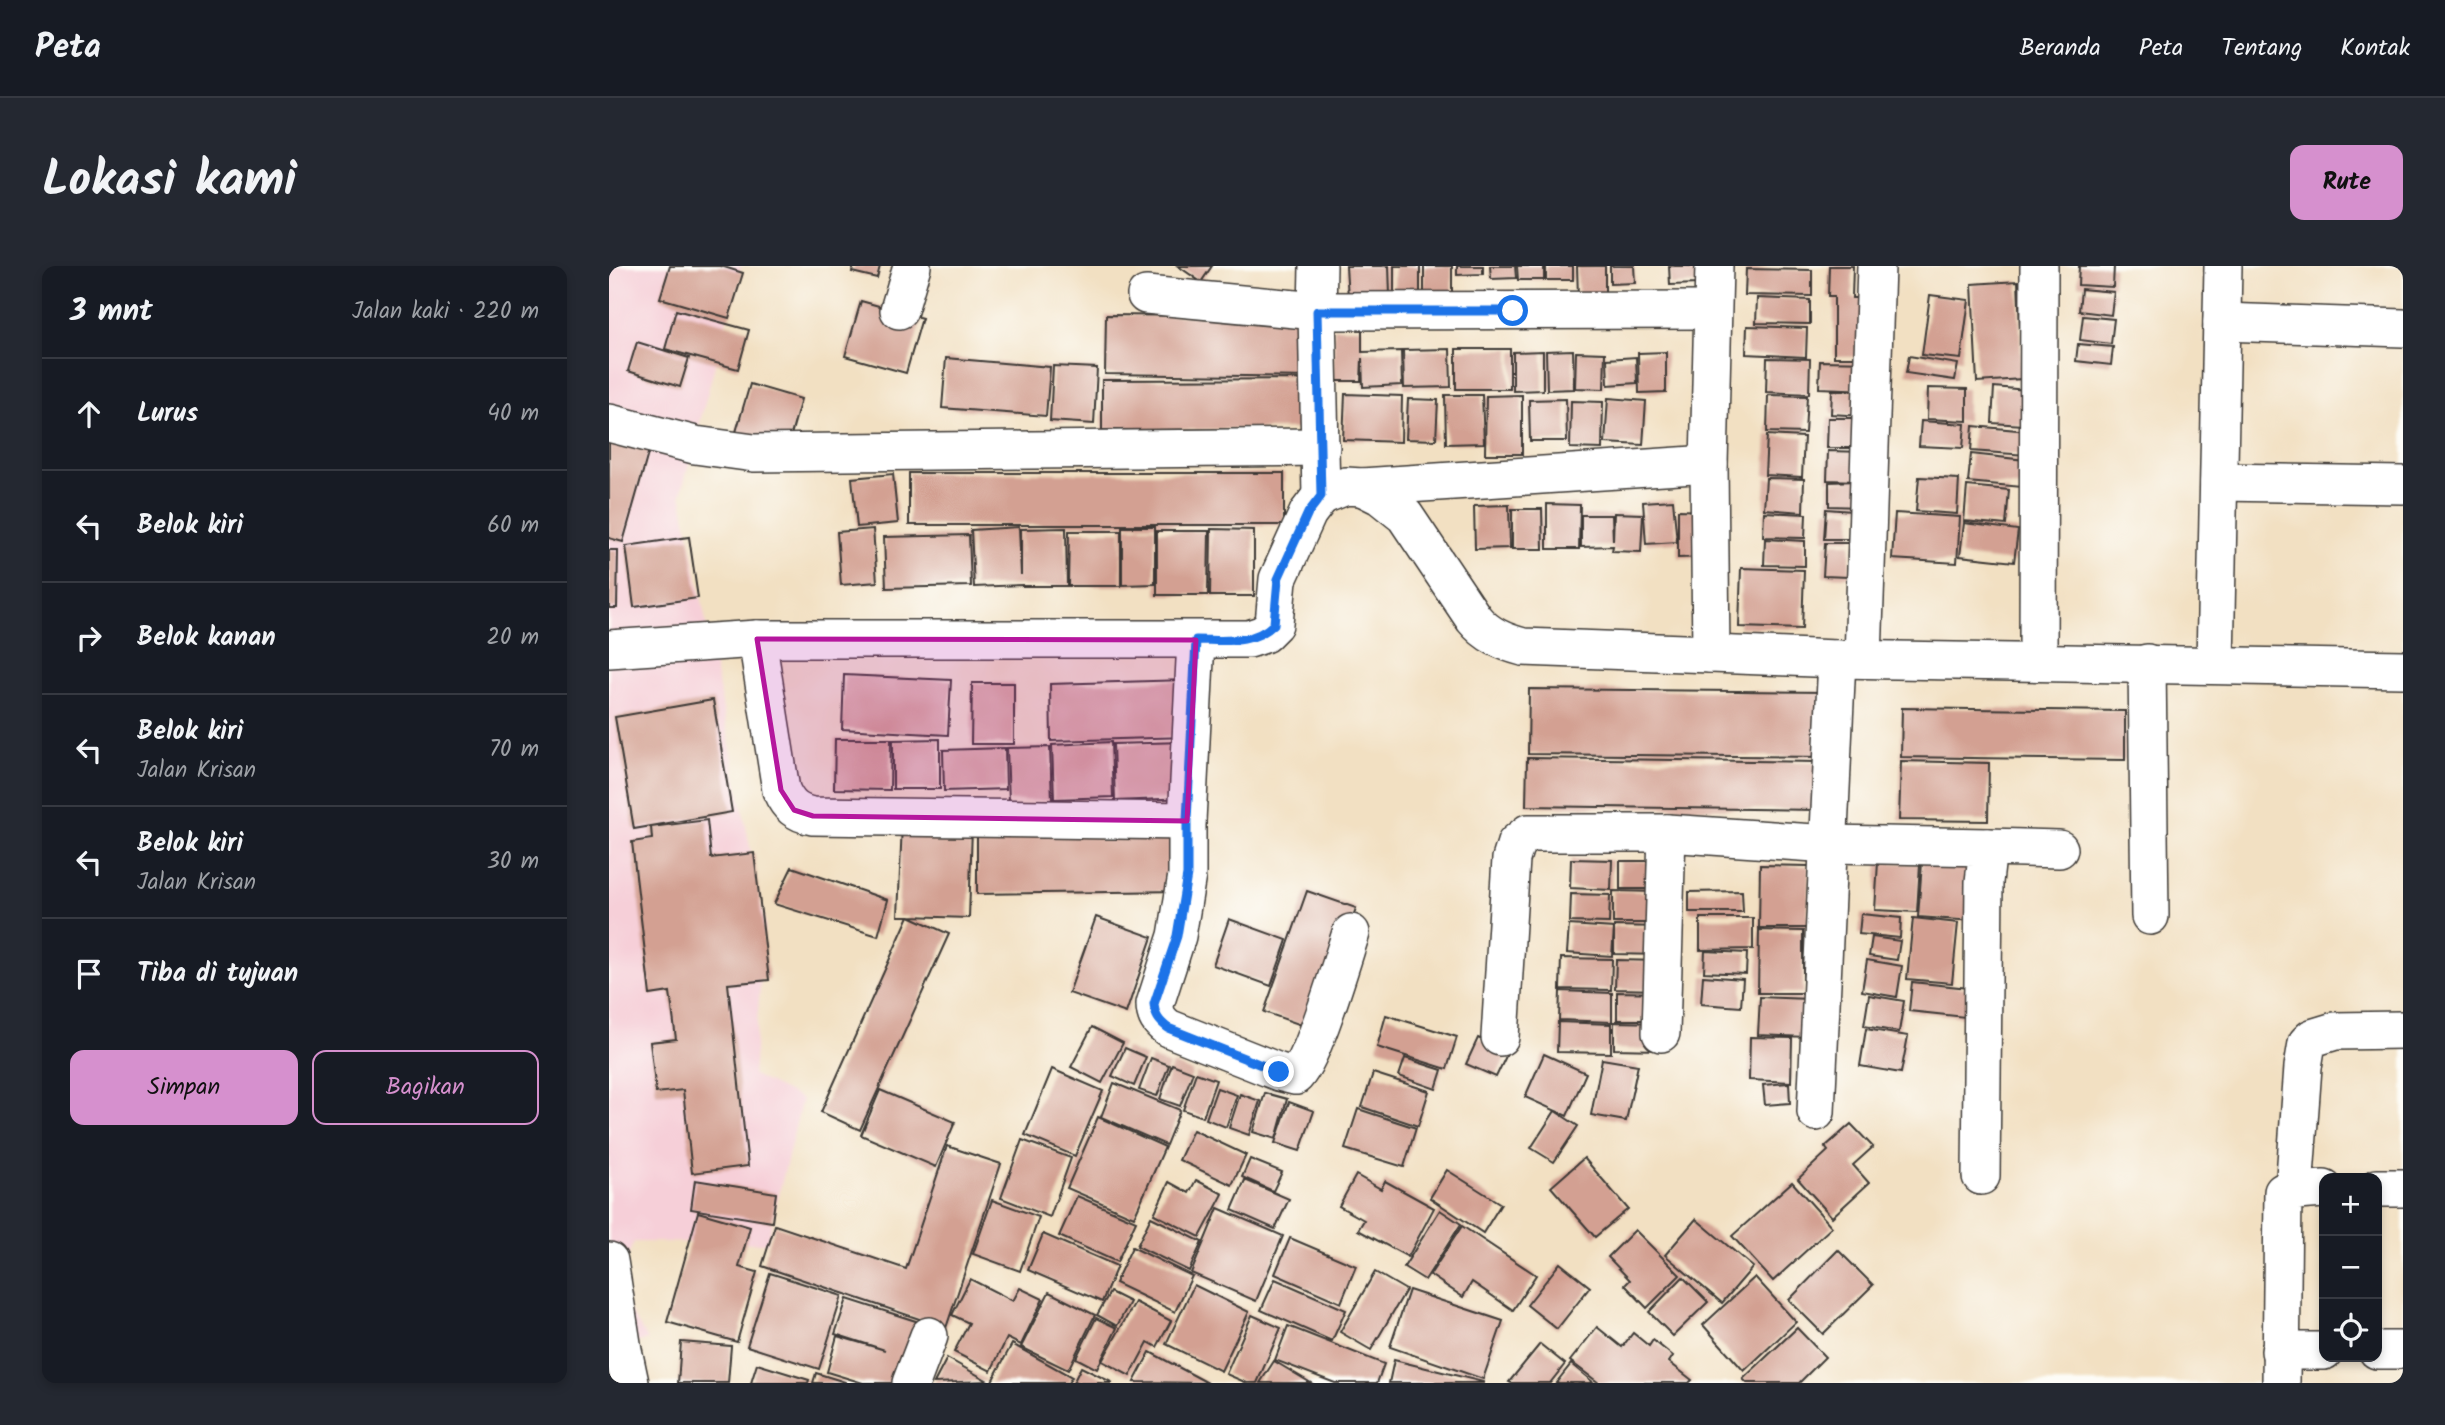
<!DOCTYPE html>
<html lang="id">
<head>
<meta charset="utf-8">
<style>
	:root { --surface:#171b24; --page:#242831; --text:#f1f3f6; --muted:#9ea1a6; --line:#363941; --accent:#d690ce }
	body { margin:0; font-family:Kalam,sans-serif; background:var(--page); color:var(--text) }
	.controls { position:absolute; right:21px; bottom:21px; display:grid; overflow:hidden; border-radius:14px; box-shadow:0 4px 10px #0003 }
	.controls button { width:63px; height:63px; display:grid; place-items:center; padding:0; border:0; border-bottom:2px solid var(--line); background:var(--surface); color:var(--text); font:35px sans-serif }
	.stop { position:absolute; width:21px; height:21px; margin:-16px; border:5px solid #1a73e8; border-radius:50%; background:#fff }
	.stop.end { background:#1a73e8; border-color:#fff; box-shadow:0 2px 7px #0008 }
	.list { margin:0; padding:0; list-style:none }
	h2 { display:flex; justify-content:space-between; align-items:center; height:91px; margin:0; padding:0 28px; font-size:30px }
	h2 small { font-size:23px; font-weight:400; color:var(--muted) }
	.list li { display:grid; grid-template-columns:46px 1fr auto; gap:21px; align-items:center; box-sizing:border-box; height:112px; padding:0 28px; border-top:2px solid var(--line) }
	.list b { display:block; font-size:26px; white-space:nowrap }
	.list p { margin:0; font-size:23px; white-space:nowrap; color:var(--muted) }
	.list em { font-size:23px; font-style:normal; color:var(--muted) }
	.actions { display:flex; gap:14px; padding:21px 28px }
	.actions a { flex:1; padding:16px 0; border:2px solid var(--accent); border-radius:14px; text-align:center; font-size:24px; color:var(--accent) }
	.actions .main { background:var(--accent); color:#111 }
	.icon { flex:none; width:38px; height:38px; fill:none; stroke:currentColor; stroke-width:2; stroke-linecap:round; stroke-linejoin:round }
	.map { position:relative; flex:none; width:1794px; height:1117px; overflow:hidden; border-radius:14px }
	header { display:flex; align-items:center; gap:42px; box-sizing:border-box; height:98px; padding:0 35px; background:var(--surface); border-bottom:2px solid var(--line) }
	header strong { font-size:33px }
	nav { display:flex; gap:38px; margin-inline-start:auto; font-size:24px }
	.intro { display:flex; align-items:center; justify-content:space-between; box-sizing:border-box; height:168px; padding:0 42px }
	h1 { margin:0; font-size:49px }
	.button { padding:18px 32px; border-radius:14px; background:var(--accent); color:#111; font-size:24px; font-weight:700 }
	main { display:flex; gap:42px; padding:0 42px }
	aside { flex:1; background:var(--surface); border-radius:14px; box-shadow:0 4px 10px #0003 }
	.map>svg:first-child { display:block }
	.built { fill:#f6cfd8 }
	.building { fill:#d3a092 }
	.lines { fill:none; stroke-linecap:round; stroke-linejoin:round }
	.minor-casing { stroke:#3c3935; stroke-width:40 }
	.minor { stroke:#fff; stroke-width:37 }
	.route { stroke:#1a73e8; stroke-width:9 }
	.marked { fill:#b5179e; fill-opacity:0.2; stroke:#b5179e; stroke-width:5; stroke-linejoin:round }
</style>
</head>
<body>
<header>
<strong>Peta</strong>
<nav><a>Beranda</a><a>Peta</a><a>Tentang</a><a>Kontak</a></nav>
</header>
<div class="intro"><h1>Lokasi kami</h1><a class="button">Rute</a></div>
<main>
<aside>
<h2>3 mnt<small>Jalan kaki · 220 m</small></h2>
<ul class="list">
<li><svg class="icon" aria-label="ahead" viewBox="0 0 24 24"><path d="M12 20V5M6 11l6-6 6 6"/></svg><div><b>Lurus</b></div><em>40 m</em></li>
<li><svg class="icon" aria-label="left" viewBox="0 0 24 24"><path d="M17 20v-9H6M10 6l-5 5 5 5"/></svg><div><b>Belok kiri</b></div><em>60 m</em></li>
<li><svg class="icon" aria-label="right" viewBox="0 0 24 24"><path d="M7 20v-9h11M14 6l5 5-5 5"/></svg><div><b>Belok kanan</b></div><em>20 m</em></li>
<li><svg class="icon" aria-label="left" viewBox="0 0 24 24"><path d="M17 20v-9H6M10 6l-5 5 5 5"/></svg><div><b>Belok kiri</b><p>Jalan Krisan</p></div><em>70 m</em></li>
<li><svg class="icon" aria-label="left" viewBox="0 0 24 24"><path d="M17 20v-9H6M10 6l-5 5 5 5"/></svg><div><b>Belok kiri</b><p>Jalan Krisan</p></div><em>30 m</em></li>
<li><svg class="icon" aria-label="arrive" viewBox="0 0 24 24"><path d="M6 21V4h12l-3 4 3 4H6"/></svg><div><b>Tiba di tujuan</b></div></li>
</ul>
<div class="actions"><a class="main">Simpan</a><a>Bagikan</a></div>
</aside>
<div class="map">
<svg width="1794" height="1117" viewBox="0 0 1794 1117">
	<rect width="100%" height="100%" fill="#fdfcf7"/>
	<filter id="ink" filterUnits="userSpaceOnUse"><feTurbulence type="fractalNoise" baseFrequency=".0143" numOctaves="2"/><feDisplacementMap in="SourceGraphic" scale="14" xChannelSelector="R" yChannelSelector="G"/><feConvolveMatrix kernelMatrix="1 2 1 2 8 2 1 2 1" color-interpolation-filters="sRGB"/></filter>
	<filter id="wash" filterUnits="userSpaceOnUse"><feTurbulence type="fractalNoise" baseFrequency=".00686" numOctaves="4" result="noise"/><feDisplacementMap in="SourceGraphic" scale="28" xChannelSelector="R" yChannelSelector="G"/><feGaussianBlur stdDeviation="1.57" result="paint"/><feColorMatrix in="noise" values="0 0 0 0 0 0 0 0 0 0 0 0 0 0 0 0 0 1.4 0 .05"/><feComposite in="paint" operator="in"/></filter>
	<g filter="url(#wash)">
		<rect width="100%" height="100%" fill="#f2e0c2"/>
		<path class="built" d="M0 0H132L72 228 156 658 144 809 193 833 158 977 25 976 5 1020 39 1074 0 1082Z"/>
		<g id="blocks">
			<g class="building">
				<path d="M61 0H112L134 7 120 52 51 32Z"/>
				<path d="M245 0H271L268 12 243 6Z"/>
				<path d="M569 0H603L592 16Z"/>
				<path d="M737 0H780L781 30 739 31Z"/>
				<rect x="785" y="0" width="26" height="28"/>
				<rect x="815" y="0" width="28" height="29"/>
				<path d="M848 0H874V8L848 9Z"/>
				<path d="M881 0H906L907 12 882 13Z"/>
				<path d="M908 0H935V14H909Z"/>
				<rect x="937" y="0" width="27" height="14"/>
				<path d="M968 0H996V30L969 31Z"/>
				<path d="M1001 0H1025L1026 17 1001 18Z"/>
				<path d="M1060 0H1089L1090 18 1061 19Z"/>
				<path d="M1220 0H1244L1243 32H1257V91H1225V31H1219Z"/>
				<path d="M1470 0H1505L1504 21 1469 19Z"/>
				<path d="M1137 3 1203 4V30L1136 29Z"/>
				<path d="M1409 15 1413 113 1368 116 1363 18Z"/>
				<path d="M1472 23 1505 26 1502 49 1470 45Z"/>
				<path d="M1321 29 1360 34 1352 93 1313 89Z"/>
				<path d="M1148 32 1201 34V58L1147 57Z"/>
				<path d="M252 35 313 52 297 107 236 90Z"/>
				<path d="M67 44 140 64 129 103 56 83Z"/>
				<path d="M497 49 706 51 705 111 496 108Z"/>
				<path d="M1474 50 1505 53 1502 78 1471 74Z"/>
				<path d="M1138 60 1198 62 1197 91 1137 88Z"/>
				<path d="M725 62H753V86L792 85 793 119 754 121 753 92 752 115H724Z"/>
				<path d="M28 76 80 92 71 121 19 105Z"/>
				<path d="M1469 78 1504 81 1502 99 1467 95Z"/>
				<path d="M841 83 842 121 795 122 794 84Z"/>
				<rect x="847" y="83" width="54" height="40"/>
				<path d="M964 84 965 123 938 124 937 85Z"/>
				<path d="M934 85V124L904 125V86Z"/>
				<path d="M967 86 996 87 995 123 966 122Z"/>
				<path d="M1057 86V126L1030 127 1029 87Z"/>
				<path d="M1300 90 1349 98 1346 114 1297 107Z"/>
				<path d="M1027 91 1028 117 999 119 998 93Z"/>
				<path d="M337 92 441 101 437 150 333 142Z"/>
				<path d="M1158 92 1201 93 1200 128 1157 126Z"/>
				<path d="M1211 95 1262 96 1260 124 1210 122Z"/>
				<path d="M444 100 488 102 485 158 441 155Z"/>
				<path d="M706 113V163L493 164V114Z"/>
				<path d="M141 118 192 133 179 180 127 166Z"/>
				<path d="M1385 121 1417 124 1415 159 1383 157Z"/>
				<path d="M1319 122 1358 123V155L1318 153Z"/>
				<path d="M1223 124 1256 125 1254 150 1222 148Z"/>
				<path d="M736 128 793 130 792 176 734 174Z"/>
				<path d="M836 129H873L875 177 837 178Z"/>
				<path d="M913 129V188H876L877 130Z"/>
				<path d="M1159 129 1198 130 1196 167 1158 166Z"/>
				<path d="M999 132 1037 135 1034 179 996 177Z"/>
				<path d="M799 133 829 134 827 174 797 173Z"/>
				<path d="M957 133 958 175H921L920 134Z"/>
				<path d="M962 135 994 136 993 183 961 182Z"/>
				<path d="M1219 152H1256L1255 182H1218Z"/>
				<path d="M1312 155 1356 158 1354 182 1310 180Z"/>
				<path d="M5 160 44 170 14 276 0 272V177Z"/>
				<path d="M1364 160 1419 165 1418 189 1362 185Z"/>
				<path d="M1158 169 1195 171 1193 211 1156 209Z"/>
				<path d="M1219 185 1257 186 1252 241 1220 240V216L1248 215 1218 214Z"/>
				<path d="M1362 188 1416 194 1413 221 1359 216Z"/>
				<rect x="300" y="207" width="375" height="52"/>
				<path d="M284 208 289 257 248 261 243 212Z"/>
				<path d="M1310 211 1350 213 1348 248 1307 245Z"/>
				<path d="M1157 212 1195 213 1194 246 1155 243Z"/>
				<path d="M1358 220 1400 224 1397 259 1355 255Z"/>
				<path d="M1064 234 1068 276 1037 278 1034 236Z"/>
				<path d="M938 238 971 239 970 283H938Z"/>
				<path d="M900 239 901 282 866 283 865 240Z"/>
				<path d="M903 243H933L934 283H903Z"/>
				<path d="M1217 243 1243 245 1242 273H1215Z"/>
				<path d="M1069 244 1098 245 1099 291 1069 292Z"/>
				<path d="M1155 246 1197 248 1196 272 1154 271Z"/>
				<path d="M1005 247 1034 248 1032 286 1003 285 1004 280 972 281V249H1003L1004 275Z"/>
				<path d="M1286 247 1351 251 1348 297 1283 293Z"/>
				<path d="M1355 257 1409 264 1405 296 1351 290Z"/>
				<path d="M410 261 412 309V263L457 262 458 320H413V319L365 321 362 264Z"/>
				<path d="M513 261H546V318L513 319Z"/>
				<path d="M264 263 268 316 232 319 228 266Z"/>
				<path d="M602 263 645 264V330H601Z"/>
				<path d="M460 265H512V320H459Z"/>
				<path d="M548 265H600L599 329H548Z"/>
				<path d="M360 269 362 320 277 322 275 271Z"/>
				<path d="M80 271 89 332 25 341 17 280Z"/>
				<path d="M1156 273 1196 275V300L1155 299Z"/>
				<path d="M1216 277H1242L1240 311 1214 310Z"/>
				<path d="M0 284H9L8 342H0Z"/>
				<path d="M1132 302 1195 304 1193 363 1130 361Z"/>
				<path d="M235 409 342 414 339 469 233 463Z"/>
				<path d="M577 414 578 471 442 475 441 418Z"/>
				<path d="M363 417H405V478H362Z"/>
				<path d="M920 423 1219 426 1218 491 919 488Z"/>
				<path d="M104 434 123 546 25 563 6 451Z"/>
				<path d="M1293 442 1516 445V494L1292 491Z"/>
				<path d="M226 473H282L281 524 225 523Z"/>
				<path d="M331 473V523H284V474Z"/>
				<path d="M502 476 504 531 445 533 443 479Z"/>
				<path d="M575 476 577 532 506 535 504 478Z"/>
				<path d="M441 481 443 534 400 535 398 482Z"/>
				<path d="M396 482 397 523 335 525 334 484Z"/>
				<path d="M918 492 1208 496V544L917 540Z"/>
				<path d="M1292 495 1380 497 1379 555 1290 554Z"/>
				<path d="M98 554 102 592 145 587 160 714 119 718 139 900 83 907 74 824 47 827 41 776 67 773 61 726 41 729 23 576 43 573 42 561Z"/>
				<path d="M293 558 363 561 360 652 300 650 340 668 251 864 212 846 300 650H289Z"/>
				<path d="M571 566V625L368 628V568Z"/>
				<path d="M1314 583 1370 587 1365 655 1309 651Z"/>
				<path d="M962 593 1003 594 1002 624 961 622Z"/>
				<rect x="1011" y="595" width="39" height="28"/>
				<path d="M1269 596 1311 598 1308 646 1266 644Z"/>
				<path d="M1151 599 1200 600 1199 662H1150Z"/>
				<path d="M183 601 279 634 269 670 165 638Z"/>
				<path d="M698 625 747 642 704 763 655 746Z"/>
				<path d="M1004 625 1053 626 1052 657H1004Z"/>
				<path d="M1133 625 1134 646H1080V626Z"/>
				<path d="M962 628 1001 629 1000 657 961 656Z"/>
				<path d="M1252 648 1292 652 1291 672 1250 668Z"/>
				<path d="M487 651 543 671 517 747 460 727Z"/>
				<path d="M1091 652H1144V683L1091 684Z"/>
				<path d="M1304 652 1349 657 1343 717 1298 713Z"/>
				<path d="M620 653 678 674 662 720 604 699Z"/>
				<path d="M960 659 1005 662 1003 690 958 687Z"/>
				<path d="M1005 660 1053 661V689L1005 688Z"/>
				<path d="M1150 664 1194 665V727H1149Z"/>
				<path d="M1263 671 1291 675 1288 694 1260 690Z"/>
				<path d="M1096 685 1138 687 1137 708 1095 706Z"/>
				<path d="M952 692 1003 693 1002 724 951 723Z"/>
				<path d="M1007 694 1051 695V724L1006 723Z"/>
				<path d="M1258 694 1293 700 1288 731 1253 725Z"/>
				<path d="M1094 710 1134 713 1132 741 1092 738Z"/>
				<path d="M1303 716 1359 722 1356 751 1300 745Z"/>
				<path d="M951 725 1003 727V756L950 754Z"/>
				<path d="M1008 726 1052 727 1051 754H1008Z"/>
				<path d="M1260 729 1295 735 1290 766 1255 760Z"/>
				<path d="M1151 731 1200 733 1198 771 1149 769Z"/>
				<path d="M777 749 848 771 838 803 768 781Z"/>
				<path d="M949 756 1002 758V787L948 786Z"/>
				<path d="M1005 756 1051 757V784L1005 783Z"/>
				<path d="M483 761 514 777 493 817 462 801Z"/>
				<path d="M1257 763 1299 770 1292 807 1251 800Z"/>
				<path d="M1141 771 1183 772 1182 816 1140 814Z"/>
				<path d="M869 772 899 786 887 811 857 798Z"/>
				<path d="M516 782 537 791 525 820 503 810Z"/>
				<path d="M935 788 977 807 958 850 916 831Z"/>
				<path d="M542 792 560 799 548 830 530 824Z"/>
				<path d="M796 792 833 804 827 823 790 810Z"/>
				<path d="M993 793 1029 799 1017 855 982 849Z"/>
				<path d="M563 798 584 806 571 840 551 833Z"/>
				<path d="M443 803 494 825 466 890 416 869Z"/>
				<path d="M587 807 607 814 594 851 574 844Z"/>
				<path d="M764 807 820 825 809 860 753 841Z"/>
				<path d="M505 817 571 844 557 879 492 851Z"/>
				<path d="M1180 817 1181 837 1156 839 1154 819Z"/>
				<path d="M608 822 628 829 617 861 597 853Z"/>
				<path d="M271 824 346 856 327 901 252 869Z"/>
				<path d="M656 827 678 833 667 873 644 866Z"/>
				<path d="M631 828 651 835 640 869 620 862Z"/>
				<path d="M680 836 705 845 691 885 666 877Z"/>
				<path d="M749 843 807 862 795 901 736 883Z"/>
				<path d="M946 845 969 860 945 896 922 882Z"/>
				<path d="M489 851 556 881 525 951 458 922Z"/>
				<path d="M1242 858 1264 881 1244 899 1260 917 1223 951 1189 913 1219 885 1216 881Z"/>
				<path d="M584 864 637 889 623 919 570 894Z"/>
				<path d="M413 874 462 892 441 951 392 932Z"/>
				<path d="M338 880 392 898 337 1062 153 1000 166 959 297 1003Z"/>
				<path d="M975 892 1019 943 986 971 942 921Z"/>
				<path d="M641 893 673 906 664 925 633 911Z"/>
				<path d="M838 904 892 938 874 967 821 932Z"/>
				<path d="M747 909 772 923 776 915 825 942 799 991 749 964 755 954 730 940Z"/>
				<path d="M86 914 167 927 163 956 82 943Z"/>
				<path d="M587 914 614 928 591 971 545 948 560 916 580 927Z"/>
				<path d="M636 914 680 933 666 963 623 944Z"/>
				<path d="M1183 916 1223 961 1164 1015 1123 970Z"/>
				<path d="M468 930 527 955 508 996 450 970Z"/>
				<path d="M383 934 430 951 411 1005 364 988Z"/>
				<path d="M609 942 674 970 647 1035 582 1007Z"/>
				<path d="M831 944 852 958 816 1014 795 1001Z"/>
				<path d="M89 946 141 961 130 1001 148 1006 128 1076 58 1056Z"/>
				<path d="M542 951 593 976 580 1005 528 980Z"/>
				<path d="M1087 953 1144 1001 1113 1037 1056 989Z"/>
				<path d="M853 960 927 1009 904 1044 863 1016 854 1031 821 1009Z"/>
				<path d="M1026 964 1071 1009 1038 1042 1016 1019 1021 1014 999 991Z"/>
				<path d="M434 968 508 1000 493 1036 419 1004Z"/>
				<path d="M681 972 747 1000 732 1037 666 1008Z"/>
				<path d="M523 981 583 1010 566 1046 506 1017Z"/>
				<path d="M1229 984 1264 1019 1214 1068 1180 1034Z"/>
				<path d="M951 997 981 1021 948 1063 918 1039Z"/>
				<path d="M766 1006 797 1024 762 1084 731 1066Z"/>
				<path d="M161 1007 233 1030 210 1103 138 1080Z"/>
				<path d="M1074 1011 1099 1036 1064 1070 1040 1046Z"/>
				<path d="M1146 1011 1187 1056 1135 1105 1094 1059Z"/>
				<path d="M361 1013 404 1035 411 1022 434 1033 412 1079 398 1072 382 1105 345 1086 360 1057 343 1049Z"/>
				<path d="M666 1013 737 1044 723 1075 652 1044Z"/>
				<path d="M585 1019 640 1046 612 1105 557 1078Z"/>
				<path d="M800 1024 894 1055 874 1113 781 1081Z"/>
				<path d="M440 1026 486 1049 459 1104 412 1081Z"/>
				<path d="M501 1026 521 1036 508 1060 488 1049Z"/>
				<path d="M238 1033 316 1058 298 1117H254L218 1106 228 1070 276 1084 226 1068Z"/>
				<path d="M526 1036 562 1055 548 1081 539 1076 521 1110 493 1095Z"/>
				<path d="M643 1049 672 1062 648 1117H638L617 1108Z"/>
				<path d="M487 1052 508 1062 488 1103 467 1092Z"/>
				<path d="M679 1060 775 1098 768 1117H726L666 1094Z"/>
				<path d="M988 1061 1013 1081 1024 1067 1040 1080 1044 1074 1064 1090 1060 1096 1083 1114 1080 1117H990L961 1095Z"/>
				<path d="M1188 1062 1216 1091 1190 1117H1138L1134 1113Z"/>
				<path d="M72 1076 122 1080 119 1117H69Z"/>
				<path d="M403 1078 463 1111 459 1117H382Z"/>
				<path d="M931 1078 956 1098 941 1117H902L900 1116Z"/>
				<path d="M541 1086 599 1117 525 1116Z"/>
				<path d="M338 1092 379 1115 325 1117Z"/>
				<path d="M785 1094 874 1116V1117H780Z"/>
				<path d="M665 1095 702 1117H651Z"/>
				<path d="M148 1098 200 1114 199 1117H142Z"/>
				<path d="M962 1098 985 1117H947Z"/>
				<path d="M472 1101 504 1117H464Z"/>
				<path d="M207 1107 236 1116V1117H204Z"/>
			</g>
		</g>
	</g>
	<g filter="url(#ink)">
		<use href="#blocks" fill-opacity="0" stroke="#3c3935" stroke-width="2"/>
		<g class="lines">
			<defs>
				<g id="minor">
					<path d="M709 0 708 45 1103 44"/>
					<path d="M1105 0 1100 198 1102 388 1228 393 1794 403"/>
					<path d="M537 29 708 45 712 230 737 220 753 221 1100 198"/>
					<path d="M290 44 303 0"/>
					<path d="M1613 56 1794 62"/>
					<path d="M0 157 86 179 145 187 712 181"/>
					<path d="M1610 216 1794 219"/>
					<path d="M753 221 771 230 796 250 865 353C878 369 895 376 914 381L1102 388"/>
					<path d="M148 373 172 524C179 540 187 547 204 550L578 555"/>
					<path d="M587 374 578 555V609L568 670 546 738C546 750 550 755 559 762L670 806 686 810C703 797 733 694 742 667"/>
					<path d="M0 383 148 373H640L655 368 665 358 669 313 699 247 712 230"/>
					<path d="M1254 393 1267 0"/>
					<path d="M1429 396 1430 0"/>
					<path d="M1538 397 1541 650"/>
					<path d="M1606 398 1614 0"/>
					<path d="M1379 581 1450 583"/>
					<path d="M1052 767 1058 567"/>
					<path d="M891 771 902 593 907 577 919 567H1058L1221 578 1379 581 1375 616 1372 910"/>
					<path d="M1207 846 1228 393"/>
					<path d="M1768 922H1794"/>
					<path d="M1685 924 1694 801 1698 777 1703 772 1726 765 1794 764"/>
					<path d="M0 995 14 1084 21 1117"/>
					<path d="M1768 1084H1794"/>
					<path d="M1671 1085H1715"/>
					<path d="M302 1117 320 1070"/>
					<path d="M1672 1117 1674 926 1715 923"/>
				</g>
			</defs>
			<use href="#minor" class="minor-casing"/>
			<use href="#minor" class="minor"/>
		</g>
	</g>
	<g class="lines" filter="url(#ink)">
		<path class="route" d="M670 806 559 762C550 755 546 750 545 738L568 670 578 609V555L587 374C615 374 644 379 665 358L669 313 699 247 712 230 708 45H904"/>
	</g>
	<path class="marked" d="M148 373 587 374 578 555 204 550 185 544 172 524Z"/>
</svg>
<div class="controls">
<button>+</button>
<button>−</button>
<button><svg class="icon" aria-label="locate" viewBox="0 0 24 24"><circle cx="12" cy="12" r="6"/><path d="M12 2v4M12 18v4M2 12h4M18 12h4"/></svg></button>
</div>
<div class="stop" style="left:904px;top:45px"></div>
<div class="stop end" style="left:670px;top:806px"></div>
</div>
</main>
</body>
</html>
